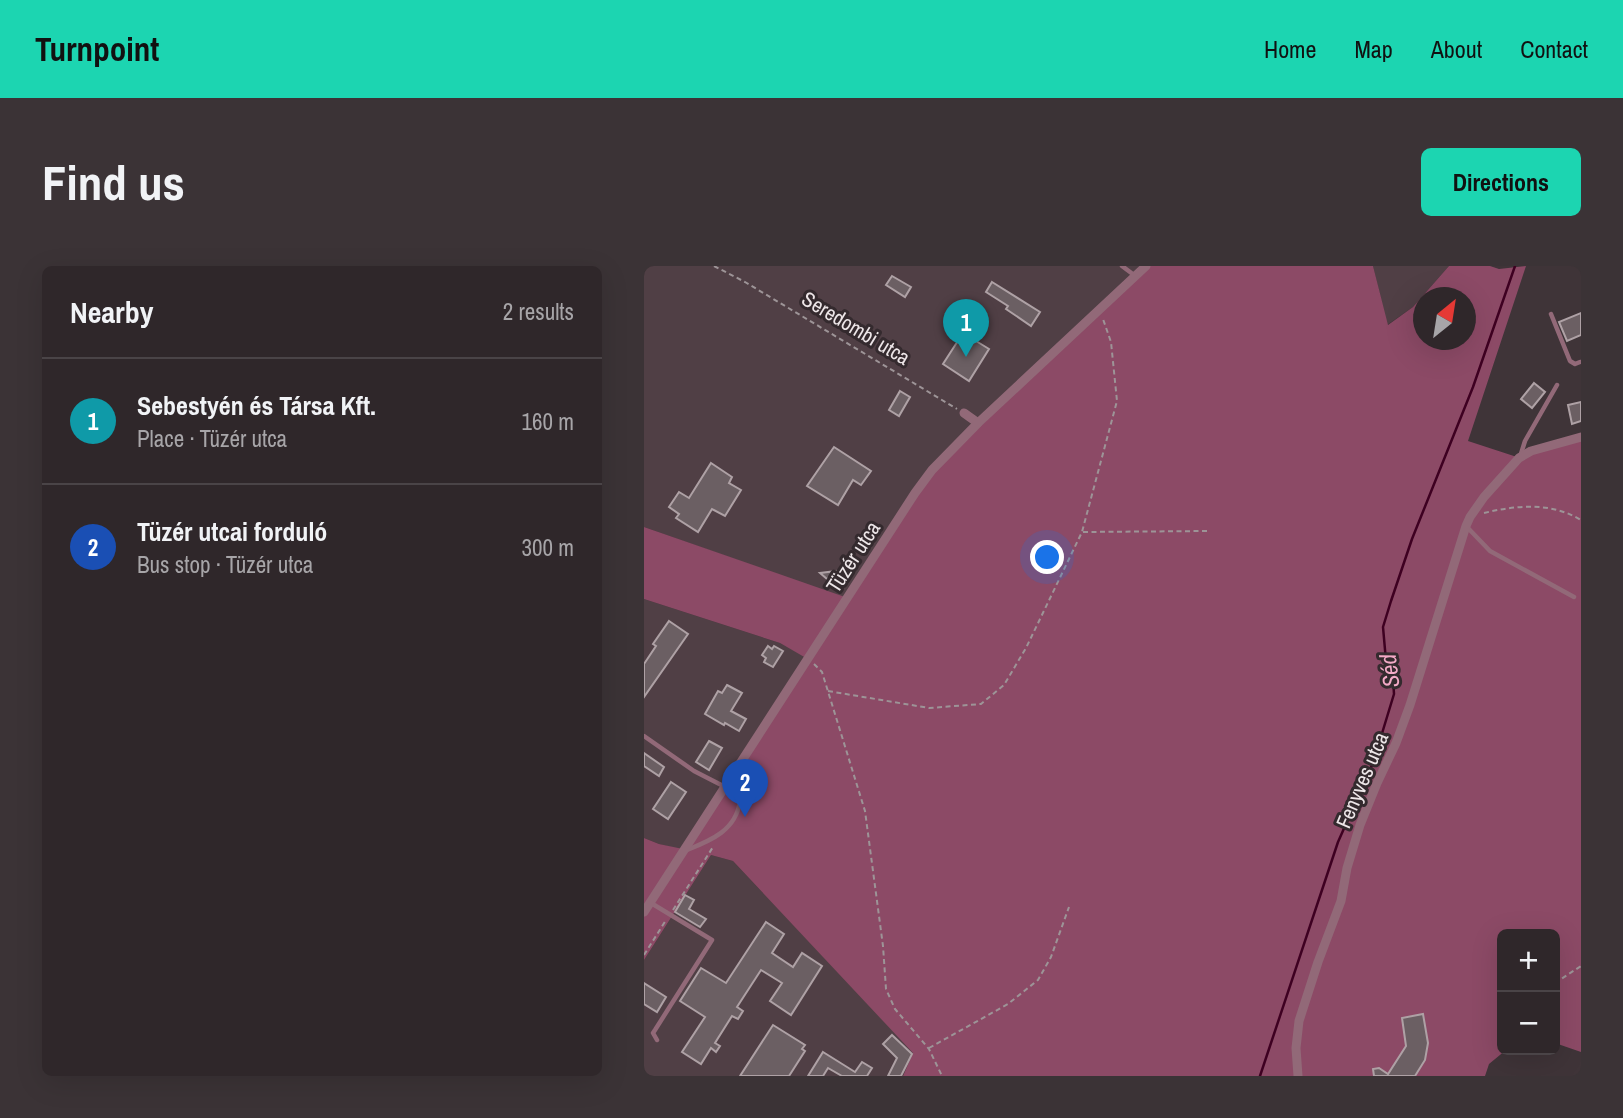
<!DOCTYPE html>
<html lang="en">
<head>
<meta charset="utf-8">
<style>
	:root { --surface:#2f272a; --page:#3b3336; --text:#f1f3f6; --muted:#a7a5a8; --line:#4a4447; --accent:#1cd5b1 }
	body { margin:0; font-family:"Archivo Narrow",sans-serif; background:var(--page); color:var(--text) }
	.controls { position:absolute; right:21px; bottom:21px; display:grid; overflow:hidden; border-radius:10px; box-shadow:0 7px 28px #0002 }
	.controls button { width:63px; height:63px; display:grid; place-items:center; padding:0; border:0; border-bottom:2px solid var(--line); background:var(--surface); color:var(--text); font:35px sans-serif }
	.compass { position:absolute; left:769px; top:21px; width:63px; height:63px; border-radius:50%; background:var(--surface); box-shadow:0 7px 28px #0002; rotate:30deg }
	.you { position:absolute; left:404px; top:292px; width:24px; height:24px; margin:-18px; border:5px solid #fff; border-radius:50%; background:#1a73e8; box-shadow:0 0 0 10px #1a73e833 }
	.badge { display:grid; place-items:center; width:46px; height:46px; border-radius:50%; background:var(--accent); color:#fff; font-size:23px; font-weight:700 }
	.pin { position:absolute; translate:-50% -58px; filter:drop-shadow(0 2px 4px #0008) }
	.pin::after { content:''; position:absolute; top:37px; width:24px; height:21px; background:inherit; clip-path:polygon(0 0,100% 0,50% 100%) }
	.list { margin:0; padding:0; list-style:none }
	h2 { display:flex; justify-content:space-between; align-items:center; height:91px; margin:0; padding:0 28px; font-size:30px }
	h2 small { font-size:23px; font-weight:400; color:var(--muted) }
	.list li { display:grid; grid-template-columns:46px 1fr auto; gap:21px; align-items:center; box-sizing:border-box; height:126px; padding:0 28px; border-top:2px solid var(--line) }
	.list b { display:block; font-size:26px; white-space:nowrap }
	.list p { margin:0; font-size:23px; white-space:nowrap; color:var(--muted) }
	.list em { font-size:23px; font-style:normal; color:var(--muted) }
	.map { position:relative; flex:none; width:937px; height:810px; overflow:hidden; border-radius:10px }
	header { display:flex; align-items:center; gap:42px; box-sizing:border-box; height:98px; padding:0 35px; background:var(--accent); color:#111 }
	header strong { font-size:33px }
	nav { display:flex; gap:38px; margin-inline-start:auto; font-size:24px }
	.intro { display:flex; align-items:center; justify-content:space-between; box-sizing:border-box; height:168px; padding:0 42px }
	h1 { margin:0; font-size:49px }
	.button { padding:18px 32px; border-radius:10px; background:var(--accent); color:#111; font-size:24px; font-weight:700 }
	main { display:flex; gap:42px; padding:0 42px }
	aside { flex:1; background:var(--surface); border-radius:10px; box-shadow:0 7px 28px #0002 }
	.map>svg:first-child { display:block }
	.built { fill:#503f45 }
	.green { fill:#8c4a66; fill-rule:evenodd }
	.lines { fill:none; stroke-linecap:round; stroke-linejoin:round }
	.stream { stroke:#3e0021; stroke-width:2.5 }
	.building { fill:#6b5f63; stroke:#aea1a5; stroke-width:2 }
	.path { stroke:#9d9497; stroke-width:2; stroke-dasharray:5 3.5; stroke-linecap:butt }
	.service { stroke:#926978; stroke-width:4.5 }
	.minor { stroke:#926978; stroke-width:9 }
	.labels { text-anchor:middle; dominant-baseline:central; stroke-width:6; stroke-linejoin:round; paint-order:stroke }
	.street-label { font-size:21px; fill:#ede6e8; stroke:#342a2e }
	.water-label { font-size:23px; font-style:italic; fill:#f4aac7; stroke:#342a2e }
</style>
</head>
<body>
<header>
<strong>Turnpoint</strong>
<nav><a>Home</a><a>Map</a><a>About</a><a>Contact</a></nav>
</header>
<div class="intro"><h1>Find us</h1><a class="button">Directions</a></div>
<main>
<aside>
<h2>Nearby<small>2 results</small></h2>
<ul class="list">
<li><span class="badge" style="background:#0f9aa8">1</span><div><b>Sebestyén és Társa Kft.</b><p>Place · Tüzér utca</p></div><em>160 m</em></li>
<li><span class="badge" style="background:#1a4fb4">2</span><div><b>Tüzér utcai forduló</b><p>Bus stop · Tüzér utca</p></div><em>300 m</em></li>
</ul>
</aside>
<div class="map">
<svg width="937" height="810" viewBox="0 0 937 810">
	<rect width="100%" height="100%" fill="#3f3438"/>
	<g class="built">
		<path d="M0 0H501L201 332 0 261Z"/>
		<path d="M729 0H805L769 41 743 59Z"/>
		<path d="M0 333 136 377 162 391 39 584 15 578 0 572Z"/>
		<path d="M67 589 89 595 270 787 259 810H0V694Z"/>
	</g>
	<path class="green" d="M501 0H729L744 59 769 41 805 0H846L855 3 882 0 824 175 876 192 937 172V786L911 777V668H858V784H862L845 798 841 810H259L269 787 89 595 67 589 0 694V572L15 578 39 583 162 392 136 377 0 333V261L201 331 270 225ZM780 32H822V74H780Z"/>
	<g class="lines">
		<path class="stream" d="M616 810 694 576 729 497 750 428 749 412 742 395 739 361 747 335 768 273 829 121 871 0"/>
	</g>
	<g class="building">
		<path d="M248 10 267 21 261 31 242 19Z"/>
		<path d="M348 16 396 46 387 60 362 43 364 40 342 26Z"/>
		<path d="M937 47V69L923 75 915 56Z"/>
		<path d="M319 67 345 83 325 115 299 98Z"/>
		<path d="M890 117 901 126 888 142 877 133Z"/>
		<path d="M256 125 266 131 255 150 245 144Z"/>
		<path d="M937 136V155L928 158 924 139Z"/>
		<path d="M190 181 227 205 217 219 209 214 194 239 163 220Z"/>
		<path d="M67 197 88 211 85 217 97 224 81 250 68 243 54 266 32 252 35 248 25 241 35 226 45 232Z"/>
		<path d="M200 304 190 319 176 307Z"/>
		<path d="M25 355 44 368 0 431V398L12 380 9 378Z"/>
		<path d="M124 380 128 383 130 380 139 385 129 401 120 396 122 392 118 389Z"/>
		<path d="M83 419 98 427 87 445 102 453 95 465 81 457 80 459 61 448 74 425 78 427Z"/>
		<path d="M65 475 78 482 65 504 52 496Z"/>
		<path d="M0 487 20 501 15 510 0 500Z"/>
		<path d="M27 516 42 526 24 553 9 543Z"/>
		<path d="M41 629 50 634 45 643 62 653 56 661 31 646Z"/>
		<path d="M122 656 140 668 128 687 149 701 158 687 178 700 147 749 126 735 138 717 117 704 93 741 99 745 94 753 88 750 71 777 76 780 72 786 67 782 57 798 38 786 61 751 36 735 57 702 82 717Z"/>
		<path d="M0 717 22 731 13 746 0 738Z"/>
		<path d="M779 748 784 777 781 794 771 810H730L729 803 735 802 744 808 762 780 758 752Z"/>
		<path d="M129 759 161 779 158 783 161 785 145 810H96Z"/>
		<path d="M248 769 268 788 257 810H244L253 792 239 778Z"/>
		<path d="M179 786 211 806 218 796 228 802 223 810H198L184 802 179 810H164Z"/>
	</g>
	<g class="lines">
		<g class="path">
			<path d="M70 0 101 16 313 143"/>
			<path d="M840 247C873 239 907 236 937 254"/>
			<path d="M439 266 564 265"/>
			<path d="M170 398 178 406 221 545 239 680 242 723 251 743 285 783 298 810"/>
			<path d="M184 425 285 442 337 438 360 419 382 382 438 266 473 135 467 76 459 53"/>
			<path d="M29 644 69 581"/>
			<path d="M0 689 22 654"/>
			<path d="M911 717 937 700"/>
			<path d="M285 782 364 738 394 714 407 691 425 641"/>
		</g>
		<g class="service">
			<path d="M478 0 490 9"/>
			<path d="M907 48 926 95 931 98 936 96"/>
			<path d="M876 191 881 175 913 119"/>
			<path d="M823 261 846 285 930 331"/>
			<path d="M0 470 50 505 89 525 96 535C92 564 68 574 43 584"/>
			<path d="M7 637 68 674 11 764 9 767 13 774"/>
		</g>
		<g class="minor">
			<path d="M320 147 334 157"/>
			<path d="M0 646 271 227 288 204 334 157 502 0"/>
			<path d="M654 810 652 782 655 755 674 696 697 635 703 602 716 559 733 517 752 477 766 439 822 260 826 251 840 231 875 192 887 185 937 171"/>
		</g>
	</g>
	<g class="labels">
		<g class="street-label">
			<text transform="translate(212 62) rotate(31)">Seredombi utca</text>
			<text transform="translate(209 291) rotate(-57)">Tüzér utca</text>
			<text transform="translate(718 514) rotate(-67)">Fenyves utca</text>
		</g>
		<g class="water-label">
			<text transform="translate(745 405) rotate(-97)">Séd</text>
		</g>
	</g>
</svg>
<div class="controls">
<button>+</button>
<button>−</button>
</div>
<svg class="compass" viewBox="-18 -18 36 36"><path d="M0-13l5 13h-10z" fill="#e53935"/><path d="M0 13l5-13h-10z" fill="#a7a5a8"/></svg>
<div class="you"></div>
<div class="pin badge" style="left:322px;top:91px;background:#0f9aa8">1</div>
<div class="pin badge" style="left:101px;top:551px;background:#1a4fb4">2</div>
</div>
</main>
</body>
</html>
